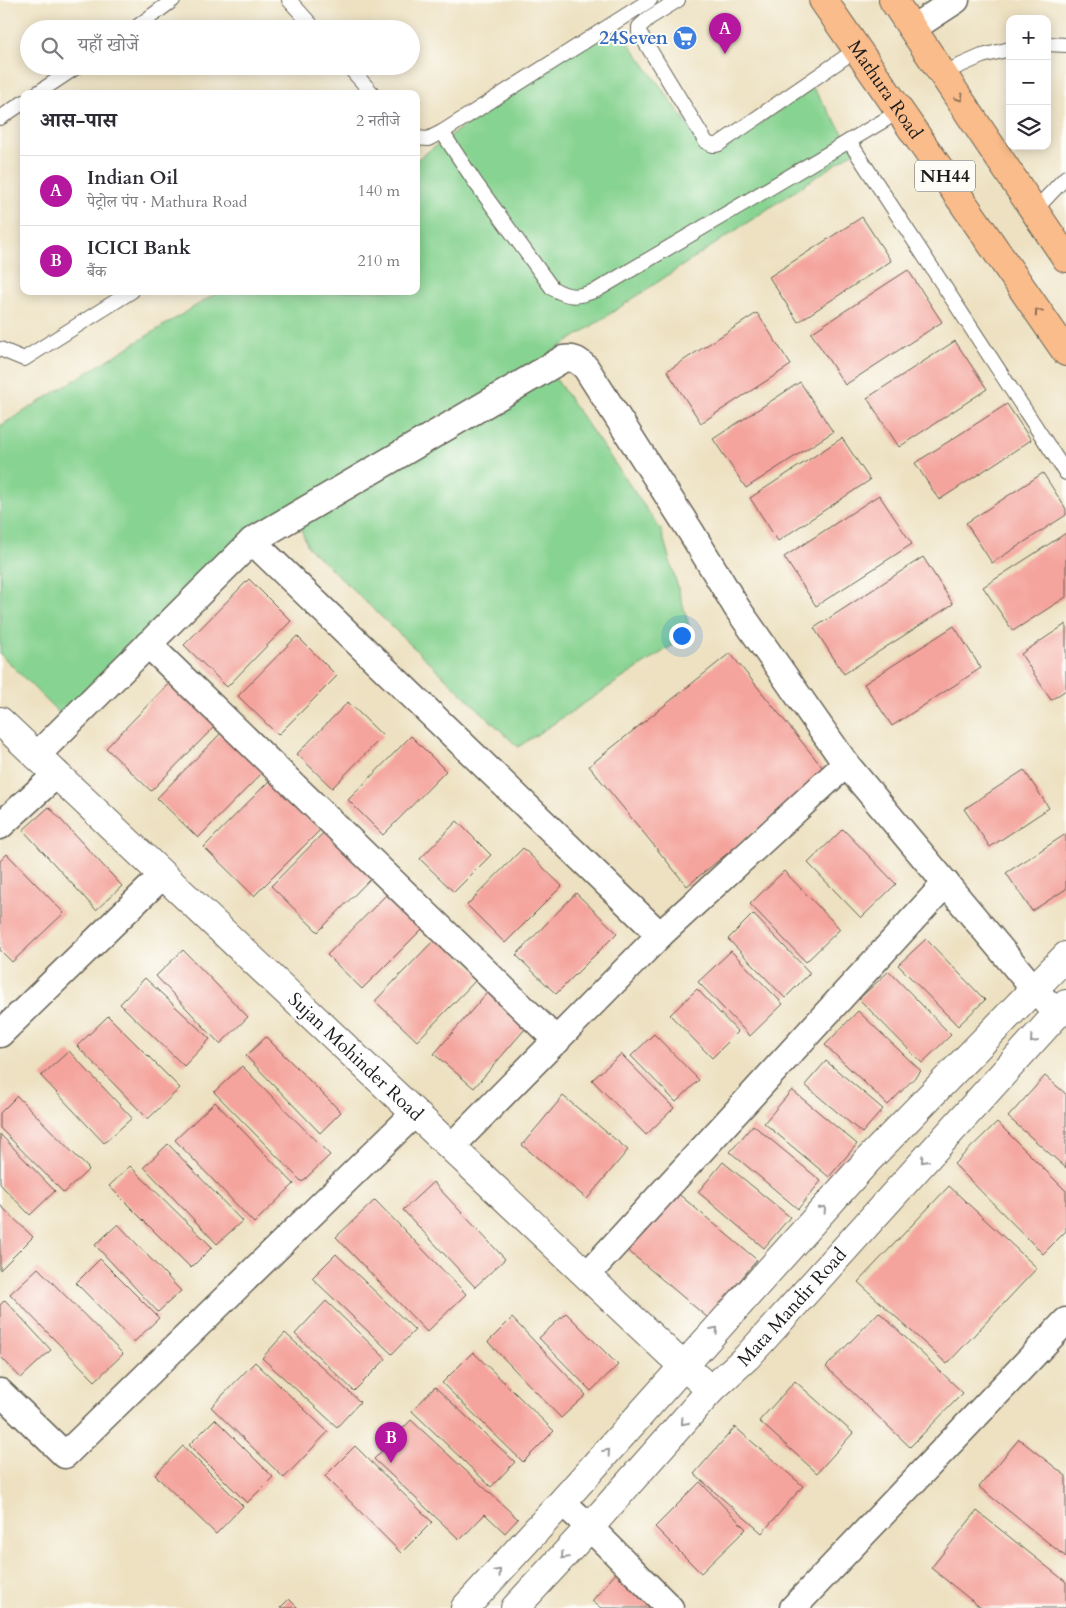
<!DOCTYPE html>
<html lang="hi">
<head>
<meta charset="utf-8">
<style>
	:root { --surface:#fff; --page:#f7f7f7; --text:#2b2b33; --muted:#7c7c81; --line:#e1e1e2; --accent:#b5179e }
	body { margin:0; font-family:Cardo,"Noto Serif Devanagari",serif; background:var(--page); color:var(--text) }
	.controls { position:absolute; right:15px; top:15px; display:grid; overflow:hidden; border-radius:10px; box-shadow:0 2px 12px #0003 }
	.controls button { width:45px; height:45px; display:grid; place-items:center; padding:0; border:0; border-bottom:1px solid var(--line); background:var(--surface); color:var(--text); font:25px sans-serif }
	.you { position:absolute; left:681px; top:635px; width:18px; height:18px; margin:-12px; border:4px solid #fff; border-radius:50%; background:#1a73e8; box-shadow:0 0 0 8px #1a73e833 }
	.badge { display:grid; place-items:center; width:32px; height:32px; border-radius:50%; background:var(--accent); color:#fff; font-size:16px; font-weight:700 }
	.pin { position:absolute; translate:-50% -41px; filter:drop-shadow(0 1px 2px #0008) }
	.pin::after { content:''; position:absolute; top:26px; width:18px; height:15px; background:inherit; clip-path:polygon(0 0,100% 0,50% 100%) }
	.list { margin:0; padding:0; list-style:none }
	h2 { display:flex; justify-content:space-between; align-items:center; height:65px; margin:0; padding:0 20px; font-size:21px }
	h2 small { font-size:16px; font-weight:400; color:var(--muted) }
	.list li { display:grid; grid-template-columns:32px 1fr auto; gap:15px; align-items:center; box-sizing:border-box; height:70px; padding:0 20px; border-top:1px solid var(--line) }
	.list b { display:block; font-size:19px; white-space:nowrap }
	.list p { margin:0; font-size:16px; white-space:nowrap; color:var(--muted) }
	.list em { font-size:16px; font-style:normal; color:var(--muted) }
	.icon { flex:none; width:28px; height:28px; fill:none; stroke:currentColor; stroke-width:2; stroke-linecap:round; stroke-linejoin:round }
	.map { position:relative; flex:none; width:1066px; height:1608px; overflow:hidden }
	.search { position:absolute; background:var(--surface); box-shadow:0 2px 12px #0003; left:20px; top:20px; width:400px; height:55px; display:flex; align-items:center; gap:12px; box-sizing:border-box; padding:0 18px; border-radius:28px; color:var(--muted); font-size:19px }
	.panel { position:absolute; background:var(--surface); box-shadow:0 2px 12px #0003; left:20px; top:90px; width:400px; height:205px; border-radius:10px }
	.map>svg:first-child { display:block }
	.green { fill:#87d391; stroke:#527856 }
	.building { fill:#f4a49d }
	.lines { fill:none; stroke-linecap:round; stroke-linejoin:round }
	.service-casing { stroke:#656156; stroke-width:16 }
	.minor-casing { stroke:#656156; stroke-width:29 }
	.tertiary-casing { stroke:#656156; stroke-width:30 }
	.trunk-casing { stroke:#656156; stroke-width:30 }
	.service { stroke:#fff; stroke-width:14 }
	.minor { stroke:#fff; stroke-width:26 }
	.tertiary { stroke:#fff; stroke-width:28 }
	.trunk { stroke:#f9bc8a; stroke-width:28 }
	.oneway { stroke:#8a6c53 }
	.oneway2 { stroke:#999 }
	.labels { text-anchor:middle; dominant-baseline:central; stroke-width:4; stroke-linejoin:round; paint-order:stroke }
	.shield { fill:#fdfcf7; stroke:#605f5e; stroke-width:1 }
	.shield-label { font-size:18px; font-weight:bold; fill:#1c1c1c }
	.shop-label { font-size:19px; font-weight:bold; fill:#366cbe; stroke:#fdfcf7; text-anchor:end }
	.street-label { font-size:19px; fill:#1c1c1c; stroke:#fdfcf7 }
</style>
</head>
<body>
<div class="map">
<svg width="1066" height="1608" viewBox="0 0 1066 1608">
	<rect width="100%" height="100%" fill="#fdfcf7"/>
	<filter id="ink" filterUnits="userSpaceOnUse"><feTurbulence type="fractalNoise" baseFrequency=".02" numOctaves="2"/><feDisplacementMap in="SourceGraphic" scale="10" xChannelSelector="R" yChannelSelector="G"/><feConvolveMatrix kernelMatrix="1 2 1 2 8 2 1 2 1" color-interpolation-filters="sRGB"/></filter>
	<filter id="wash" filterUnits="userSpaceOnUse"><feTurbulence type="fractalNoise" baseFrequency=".0096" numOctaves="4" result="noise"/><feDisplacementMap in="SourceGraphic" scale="20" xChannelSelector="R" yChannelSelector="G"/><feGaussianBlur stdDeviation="1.12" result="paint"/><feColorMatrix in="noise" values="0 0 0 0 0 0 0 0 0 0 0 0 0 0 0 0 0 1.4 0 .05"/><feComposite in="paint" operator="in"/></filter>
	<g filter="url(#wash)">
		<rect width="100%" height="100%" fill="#ede1c1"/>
		<path class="green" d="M612 20 711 156 813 88 855 151 542 359 661 530 691 633 518 747 308 547 297 518 249 549 73 727 0 654V426L220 291H416V160Z"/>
		<g id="blocks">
			<g class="building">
				<path d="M862 217 891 261 798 322 769 277Z"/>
				<path d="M908 270 942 322 845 385 811 333Z"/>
				<path d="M757 313 791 365 701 423 667 371Z"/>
				<path d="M955 341 987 389 899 447 867 398Z"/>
				<path d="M800 382 833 432 746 488 713 439Z"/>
				<path d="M1007 404 1031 440 939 500 915 463Z"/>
				<path d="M842 438 870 480 778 541 750 498Z"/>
				<path d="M1043 473 1066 509V515L992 563 966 523Z"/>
				<path d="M879 495 912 544 816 606 784 557Z"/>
				<path d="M1066 533V597L1013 631 983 587Z"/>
				<path d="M923 557 953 604 844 674 814 628Z"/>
				<path d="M249 579 291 621 227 687 184 645Z"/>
				<path d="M1066 624V690L1051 700 1021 654Z"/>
				<path d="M954 626 981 668 892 726 864 684Z"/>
				<path d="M297 636 337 676 278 735 238 696Z"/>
				<path d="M730 653 827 773 687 886 589 766Z"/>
				<path d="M175 677 220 721 151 791 106 748Z"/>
				<path d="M348 702 383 736 332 788 297 754Z"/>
				<path d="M226 728 267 768 198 838 157 798Z"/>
				<path d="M411 736 446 771 383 835 348 800Z"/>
				<path d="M1024 770 1049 808 990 847 964 809Z"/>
				<path d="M270 780 321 829 254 896 204 847Z"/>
				<path d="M49 807 122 886 96 910 23 830Z"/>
				<path d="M457 821 491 855 454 892 420 859Z"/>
				<path d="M332 824 379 870 318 932 271 886Z"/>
				<path d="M843 829 896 884 861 918 808 863Z"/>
				<path d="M1066 834V889L1032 911 1006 873Z"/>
				<path d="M523 848 562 886 505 943 467 905Z"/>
				<path d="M7 854 64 913 12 962 0 950V861Z"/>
				<path d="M784 871 840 929 806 962 750 904Z"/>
				<path d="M390 891 425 926 362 989 327 955Z"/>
				<path d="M576 893 617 933 556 994 516 955Z"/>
				<path d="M753 914 810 973 785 998 728 939Z"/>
				<path d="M438 936 480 976 417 1041 375 1001Z"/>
				<path d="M926 939 985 1000 958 1026 898 965Z"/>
				<path d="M183 950 248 1017 220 1044 156 976Z"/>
				<path d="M731 951 783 1004 750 1036 698 982Z"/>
				<path d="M889 971 951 1035 922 1063 859 999Z"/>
				<path d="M145 978 210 1039 184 1066 120 1004Z"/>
				<path d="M492 987 532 1021 474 1088 434 1054Z"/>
				<path d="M697 989 738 1032 712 1058 670 1015Z"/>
				<path d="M858 1011 921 1071 888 1105 825 1045Z"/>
				<path d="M108 1016 180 1088 148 1119 77 1046Z"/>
				<path d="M654 1034 699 1080 676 1102 631 1056Z"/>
				<path d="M266 1037 341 1112 320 1133 246 1056Z"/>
				<path d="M69 1051 132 1118 104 1143 41 1076Z"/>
				<path d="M621 1054 674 1108 646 1135 592 1080Z"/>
				<path d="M826 1061 883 1109 862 1133 805 1085Z"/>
				<path d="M242 1066 330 1155 302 1182 214 1092Z"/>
				<path d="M1045 1076 1066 1094V1168L1008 1117Z"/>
				<path d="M792 1090 857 1144 829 1177 764 1123Z"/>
				<path d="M17 1096 89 1169 64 1193 0 1128V1113Z"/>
				<path d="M563 1096 628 1150 587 1199 522 1145Z"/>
				<path d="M215 1102 294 1184 254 1223 175 1140Z"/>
				<path d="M997 1122 1066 1191V1231L1043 1254 954 1164Z"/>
				<path d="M753 1125 821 1181 798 1209 730 1152Z"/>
				<path d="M0 1134 55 1191 30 1215 0 1184Z"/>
				<path d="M168 1144 242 1221 217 1244 144 1167Z"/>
				<path d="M723 1162 790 1217 764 1248 698 1192Z"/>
				<path d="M130 1166 212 1247 191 1268 109 1186Z"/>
				<path d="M433 1182 505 1259 475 1287 403 1210Z"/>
				<path d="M949 1186 1037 1268 947 1364 858 1282Z"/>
				<path d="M675 1191 757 1260 708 1318 626 1249Z"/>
				<path d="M375 1200 466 1294 427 1332 336 1237Z"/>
				<path d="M0 1205 33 1237 0 1270Z"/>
				<path d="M118 1224 181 1291 158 1312 95 1245Z"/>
				<path d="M336 1254 415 1330 392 1354 312 1278Z"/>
				<path d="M100 1259 159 1318 134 1342 76 1283Z"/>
				<path d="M38 1268 123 1354 95 1381 10 1294Z"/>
				<path d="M5 1300 51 1350 21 1378 0 1356V1305Z"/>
				<path d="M326 1301 386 1359 354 1391 295 1334Z"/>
				<path d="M879 1312 963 1393 910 1447 826 1367Z"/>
				<path d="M566 1313 618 1365 591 1391 539 1338Z"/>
				<path d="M512 1318 586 1395 561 1418 488 1342Z"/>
				<path d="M285 1333 360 1402 337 1427 262 1358Z"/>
				<path d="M473 1352 554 1431 523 1462 442 1383Z"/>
				<path d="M255 1362 328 1432 284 1478 211 1407Z"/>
				<path d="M795 1381 853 1433 817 1473 759 1421Z"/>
				<path d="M435 1387 515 1462 491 1487 412 1411Z"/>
				<path d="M215 1419 273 1477 247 1503 189 1445Z"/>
				<path d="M411 1420 518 1519 505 1533 485 1514 460 1540 374 1459Z"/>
				<path d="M735 1427 803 1486 762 1533 694 1474Z"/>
				<path d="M1019 1439 1066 1476V1557L979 1487Z"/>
				<path d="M183 1446 243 1506 216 1534 155 1475Z"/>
				<path d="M355 1446 432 1522 401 1553 325 1476Z"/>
				<path d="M700 1482 746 1529 701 1573 655 1527Z"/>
				<path d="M977 1511 1066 1582V1608H981L931 1568Z"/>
				<path d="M617 1572 659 1608H601L592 1601Z"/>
				<path d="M289 1599 298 1608H280Z"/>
			</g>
		</g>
	</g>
	<g filter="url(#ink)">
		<use href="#blocks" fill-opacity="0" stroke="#656156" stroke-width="1"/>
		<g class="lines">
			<defs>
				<g id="service">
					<path d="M289 0 315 29"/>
					<path d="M678 0 649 18 639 27V32L706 142C711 145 714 146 719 144L857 49"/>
					<path d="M134 29 173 0"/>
					<path d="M1047 44 1066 45"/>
					<path d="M348 66 373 94"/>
					<path d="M943 73 982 56 1010 49"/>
					<path d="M36 94 78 66"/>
					<path d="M0 118 24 102"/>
					<path d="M442 132 475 182 552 288C570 299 578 297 597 290L900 111"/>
					<path d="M416 138 428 139 442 132 650 0"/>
					<path d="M849 141 1066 473"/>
					<path d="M1035 210 1066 177"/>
					<path d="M0 349 24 359 132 291"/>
				</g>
				<g id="minor">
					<path d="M913 28 956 0"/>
					<path d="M252 541 660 935"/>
					<path d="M148 644 557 1041"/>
					<path d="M37 755 252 541 563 359C574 357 579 361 586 368L691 532 737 608 846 764 1034 989 1057 1013"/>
					<path d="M0 826 57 774"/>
					<path d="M0 1034 163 875"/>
					<path d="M451 1147 660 935 846 764"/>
					<path d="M587 1275 946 883"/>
					<path d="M0 1392 65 1455 415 1113"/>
					<path d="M562 1502C600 1535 634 1573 670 1608"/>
					<path d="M793 1608 1066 1321"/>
				</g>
				<g id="tertiary">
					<path id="s1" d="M0 721 670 1354 711 1390"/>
					<path d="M465 1608 562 1502 868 1160 1066 956"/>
					<path id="s2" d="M515 1608 590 1527 711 1390 747 1357 1066 1004"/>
				</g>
				<g id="trunk">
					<path id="s3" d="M823 0 1066 352"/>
					<path d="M893 0 1066 258"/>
				</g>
			</defs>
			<use href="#service" class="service-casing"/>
			<use href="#minor" class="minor-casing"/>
			<use href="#tertiary" class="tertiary-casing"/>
			<use href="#trunk" class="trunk-casing"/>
			<use href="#service" class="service"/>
			<use href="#minor" class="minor"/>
			<use href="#tertiary" class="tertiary"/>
			<use href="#trunk" class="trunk"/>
		</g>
		<defs><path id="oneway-chevron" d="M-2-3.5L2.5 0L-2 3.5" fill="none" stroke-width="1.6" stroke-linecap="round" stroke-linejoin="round" transform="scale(1.25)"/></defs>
		<g class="oneway">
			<use href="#oneway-chevron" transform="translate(960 98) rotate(56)"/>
			<use href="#oneway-chevron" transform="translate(1038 312) rotate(-125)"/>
		</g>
		<g class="oneway2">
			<use href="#oneway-chevron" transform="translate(1033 1040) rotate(132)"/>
			<use href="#oneway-chevron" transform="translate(924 1160) rotate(132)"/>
			<use href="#oneway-chevron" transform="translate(823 1209) rotate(-48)"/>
			<use href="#oneway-chevron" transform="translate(715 1330) rotate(-48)"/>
			<use href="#oneway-chevron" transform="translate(684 1422) rotate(132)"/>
			<use href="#oneway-chevron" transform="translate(607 1452) rotate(-48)"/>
			<use href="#oneway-chevron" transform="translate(564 1556) rotate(133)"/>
			<use href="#oneway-chevron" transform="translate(498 1572) rotate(-47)"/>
		</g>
	</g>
	<defs>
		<symbol id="supermarket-disc" viewBox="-11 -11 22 22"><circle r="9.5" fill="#3f7fe0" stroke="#fdfcf7"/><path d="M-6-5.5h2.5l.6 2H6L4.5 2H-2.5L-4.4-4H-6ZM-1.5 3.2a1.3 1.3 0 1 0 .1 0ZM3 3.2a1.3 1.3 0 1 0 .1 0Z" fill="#fff"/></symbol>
	</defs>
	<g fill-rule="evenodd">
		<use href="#supermarket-disc" x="671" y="24" width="28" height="28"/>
	</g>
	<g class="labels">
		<rect class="shield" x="915" y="160.5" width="60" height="31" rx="4"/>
		<g class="shield-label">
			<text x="945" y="176">NH44</text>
		</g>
		<g class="shop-label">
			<text x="668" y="38">24Seven</text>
		</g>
		<g class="street-label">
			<text stroke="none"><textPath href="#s3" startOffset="109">Mathura Road</textPath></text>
			<text stroke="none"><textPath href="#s1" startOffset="489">Sujan Mohinder Road</textPath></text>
			<text stroke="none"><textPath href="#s2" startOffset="409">Mata Mandir Road</textPath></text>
		</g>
	</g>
</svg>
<div class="controls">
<button>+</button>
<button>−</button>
<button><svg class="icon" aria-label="layers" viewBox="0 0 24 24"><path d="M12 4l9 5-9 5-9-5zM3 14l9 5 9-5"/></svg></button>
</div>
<div class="you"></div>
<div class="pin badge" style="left:725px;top:54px">A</div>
<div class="pin badge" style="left:391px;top:1463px">B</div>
<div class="search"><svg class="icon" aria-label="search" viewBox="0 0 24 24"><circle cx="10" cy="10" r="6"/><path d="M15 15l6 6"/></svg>यहाँ खोजें</div>
<section class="panel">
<h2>आस-पास<small>2 नतीजे</small></h2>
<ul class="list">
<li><span class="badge">A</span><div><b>Indian Oil</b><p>पेट्रोल पंप · Mathura Road</p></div><em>140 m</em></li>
<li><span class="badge">B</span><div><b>ICICI Bank</b><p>बैंक</p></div><em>210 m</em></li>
</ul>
</section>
</div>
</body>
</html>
